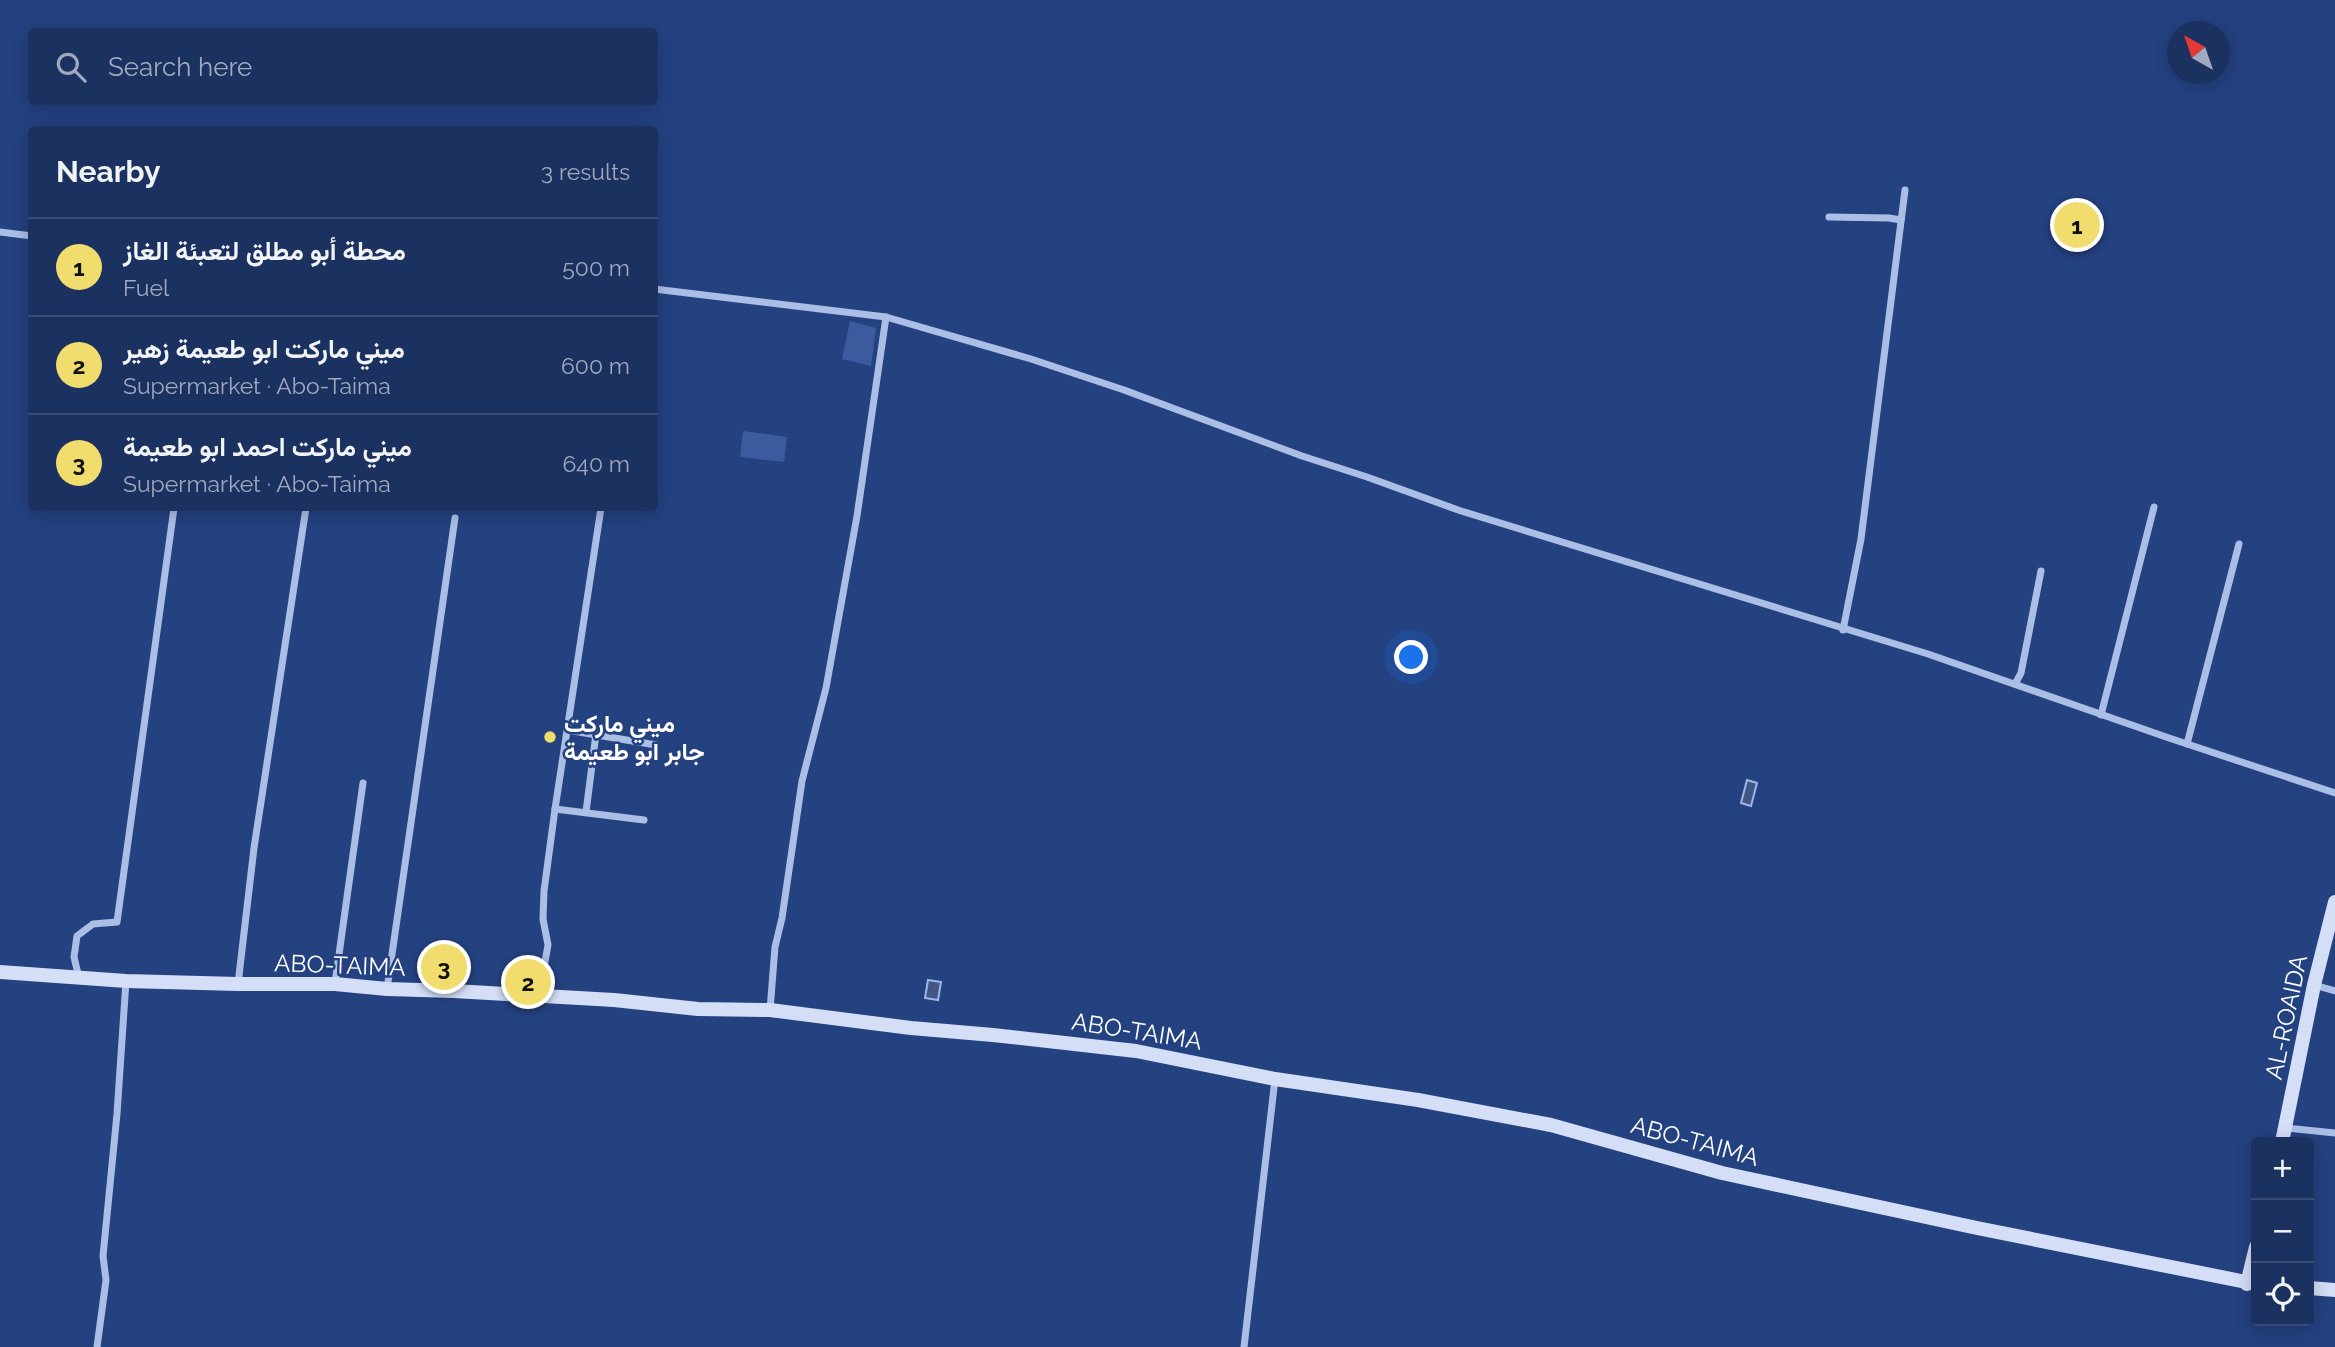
<!DOCTYPE html>
<html lang="en">
<head>
<meta charset="utf-8">
<style>
	:root { --surface:#1b3160; --page:#283d69; --text:#f1f3f6; --muted:#a0a9bd; --line:#394c75; --accent:#f1dc6e }
	body { margin:0; font-family:Raleway,Vazirmatn,sans-serif; background:var(--page); color:var(--text) }
	.controls { position:absolute; right:21px; bottom:21px; display:grid; overflow:hidden; border-radius:7px; box-shadow:0 4px 18px #0003 }
	.controls button { width:63px; height:63px; display:grid; place-items:center; padding:0; border:0; border-bottom:2px solid var(--line); background:var(--surface); color:var(--text); font:35px sans-serif }
	.compass { position:absolute; left:2167px; top:21px; width:63px; height:63px; border-radius:50%; background:var(--surface); box-shadow:0 4px 18px #0003; rotate:320deg }
	.you { position:absolute; left:1412px; top:658px; width:24px; height:24px; margin:-18px; border:5px solid #fff; border-radius:50%; background:#1a73e8; box-shadow:0 0 0 10px #1a73e833 }
	.badge { display:grid; place-items:center; width:46px; height:46px; border-radius:50%; background:var(--accent); color:#111; font-size:23px; font-weight:700 }
	.pin { position:absolute; translate:-50% -50%; border:4px solid #fff; box-shadow:0 2px 7px #0006 }
	.list { margin:0; padding:0; list-style:none }
	h2 { display:flex; justify-content:space-between; align-items:center; height:91px; margin:0; padding:0 28px; font-size:30px }
	h2 small { font-size:23px; font-weight:400; color:var(--muted) }
	.list li { display:grid; grid-template-columns:46px 1fr auto; gap:21px; align-items:center; box-sizing:border-box; height:98px; padding:0 28px; border-top:2px solid var(--line) }
	.list b { display:block; font-size:26px; white-space:nowrap }
	.list p { margin:0; font-size:23px; white-space:nowrap; color:var(--muted) }
	.list em { font-size:23px; font-style:normal; color:var(--muted) }
	.icon { flex:none; width:38px; height:38px; fill:none; stroke:currentColor; stroke-width:2; stroke-linecap:round; stroke-linejoin:round }
	.map { position:relative; flex:none; width:2335px; height:1347px; overflow:hidden }
	.search { position:absolute; background:var(--surface); box-shadow:0 4px 18px #0003; left:28px; top:28px; width:630px; height:77px; display:flex; align-items:center; gap:18px; box-sizing:border-box; padding:0 24px; border-radius:7px; color:var(--muted); font-size:26px }
	.panel { position:absolute; background:var(--surface); box-shadow:0 4px 18px #0003; left:28px; top:126px; width:630px; height:385px; border-radius:7px }
	.map>svg:first-child { display:block }
	.green { fill:#3c5b9f }
	.water { fill:#425685; stroke:#9fb7e7; stroke-width:2 }
	.lines { fill:none; stroke-linecap:round; stroke-linejoin:round }
	.street { stroke:#abbee6; stroke-width:7 }
	.secondary { stroke:#d4def6; stroke-width:14 }
	.poi-dot { fill:#f1dc6e; stroke:#244180; stroke-width:2.5 }
	.labels { text-anchor:middle; dominant-baseline:central; stroke-width:5; stroke-linejoin:round; paint-order:stroke }
	.poi-label { font-size:24px; font-weight:bold; fill:#fff; stroke:#244180; text-anchor:start }
	.street-label { font-size:24px; fill:#fff; stroke:#244180 }
</style>
</head>
<body>
<div class="map">
<svg width="2335" height="1347" viewBox="0 0 2335 1347">
	<rect width="100%" height="100%" fill="#244180"/>
	<g class="green">
		<path d="M850 321 876 328 871 366 842 359Z"/>
		<path d="M743 431 787 437 784 462 740 457Z"/>
	</g>
	<g class="water">
		<path d="M1747 780 1757 783 1751 806 1741 803Z"/>
		<path d="M928 980 941 982 938 1000 925 998Z"/>
	</g>
	<g class="lines">
		<g class="street">
			<path d="M1829 217 1889 218 1901 220"/>
			<path d="M0 232 32 236"/>
			<path d="M654 289 886 317 1031 359 1124 390 1302 456 1367 477 1461 511 1928 654 2169 738 2335 793"/>
			<path d="M1843 630 1861 539 1905 190"/>
			<path d="M2015 684 2021 673 2041 571"/>
			<path d="M2101 715 2154 507"/>
			<path d="M567 730 656 745"/>
			<path d="M2187 744 2239 544"/>
			<path d="M555 809 601 508"/>
			<path d="M586 812 596 734"/>
			<path d="M79 978 74 957 77 936 93 924 117 922 174 508"/>
			<path d="M335 983 363 783"/>
			<path d="M238 984 254 848 306 508"/>
			<path d="M2314 985 2335 991"/>
			<path d="M387 989 455 518"/>
			<path d="M539 995 548 945 543 919 544 891 555 809 644 820"/>
			<path d="M770 1010 775 947 782 918 802 781 826 688 857 516 886 317"/>
			<path d="M2286 1128 2335 1133"/>
			<path d="M97 1347 106 1280 103 1256 117 1114 126 981"/>
			<path d="M1244 1347 1275 1079"/>
		</g>
		<g class="secondary">
			<path d="M0 972 126 981 238 984H335L387 989 454 991 614 1000 698 1009 770 1010 911 1028 993 1035 1136 1051 1275 1079 1418 1100 1551 1125 1722 1173 1977 1228 2256 1284"/>
			<path d="M2282 1142 2314 985 2335 902"/>
			<path d="M2247 1284 2256 1247"/>
			<path d="M2309 1288 2335 1290"/>
		</g>
	</g>
	<circle class="poi-dot" cx="550" cy="737" r="7"/>
	<g class="labels">
		<g class="poi-label">
			<text x="564" y="723">ميني ماركت<tspan x="564" dy="28">جابر ابو طعيمة</tspan></text>
		</g>
		<g class="street-label">
			<text transform="translate(340 965) rotate(2)">ABO-TAIMA</text>
			<text transform="translate(2286 1017) rotate(-78)">AL-ROAIDA</text>
			<text transform="translate(1137 1031) rotate(9)">ABO-TAIMA</text>
			<text transform="translate(1695 1141) rotate(15)">ABO-TAIMA</text>
		</g>
	</g>
</svg>
<div class="controls">
<button>+</button>
<button>−</button>
<button><svg class="icon" aria-label="locate" viewBox="0 0 24 24"><circle cx="12" cy="12" r="6"/><path d="M12 2v4M12 18v4M2 12h4M18 12h4"/></svg></button>
</div>
<svg class="compass" viewBox="-18 -18 36 36"><path d="M0-13l5 13h-10z" fill="#e53935"/><path d="M0 13l5-13h-10z" fill="#a0a9bd"/></svg>
<div class="you"></div>
<div class="pin badge" style="left:2077px;top:225px">1</div>
<div class="pin badge" style="left:528px;top:982px">2</div>
<div class="pin badge" style="left:444px;top:967px">3</div>
<div class="search"><svg class="icon" aria-label="search" viewBox="0 0 24 24"><circle cx="10" cy="10" r="6"/><path d="M15 15l6 6"/></svg>Search here</div>
<section class="panel">
<h2>Nearby<small>3 results</small></h2>
<ul class="list">
<li><span class="badge">1</span><div><b>محطة أبو مطلق لتعبئة الغاز</b><p>Fuel</p></div><em>500 m</em></li>
<li><span class="badge">2</span><div><b>ميني ماركت ابو طعيمة زهير</b><p>Supermarket · Abo-Taima</p></div><em>600 m</em></li>
<li><span class="badge">3</span><div><b>ميني ماركت احمد ابو طعيمة</b><p>Supermarket · Abo-Taima</p></div><em>640 m</em></li>
</ul>
</section>
</div>
</body>
</html>
